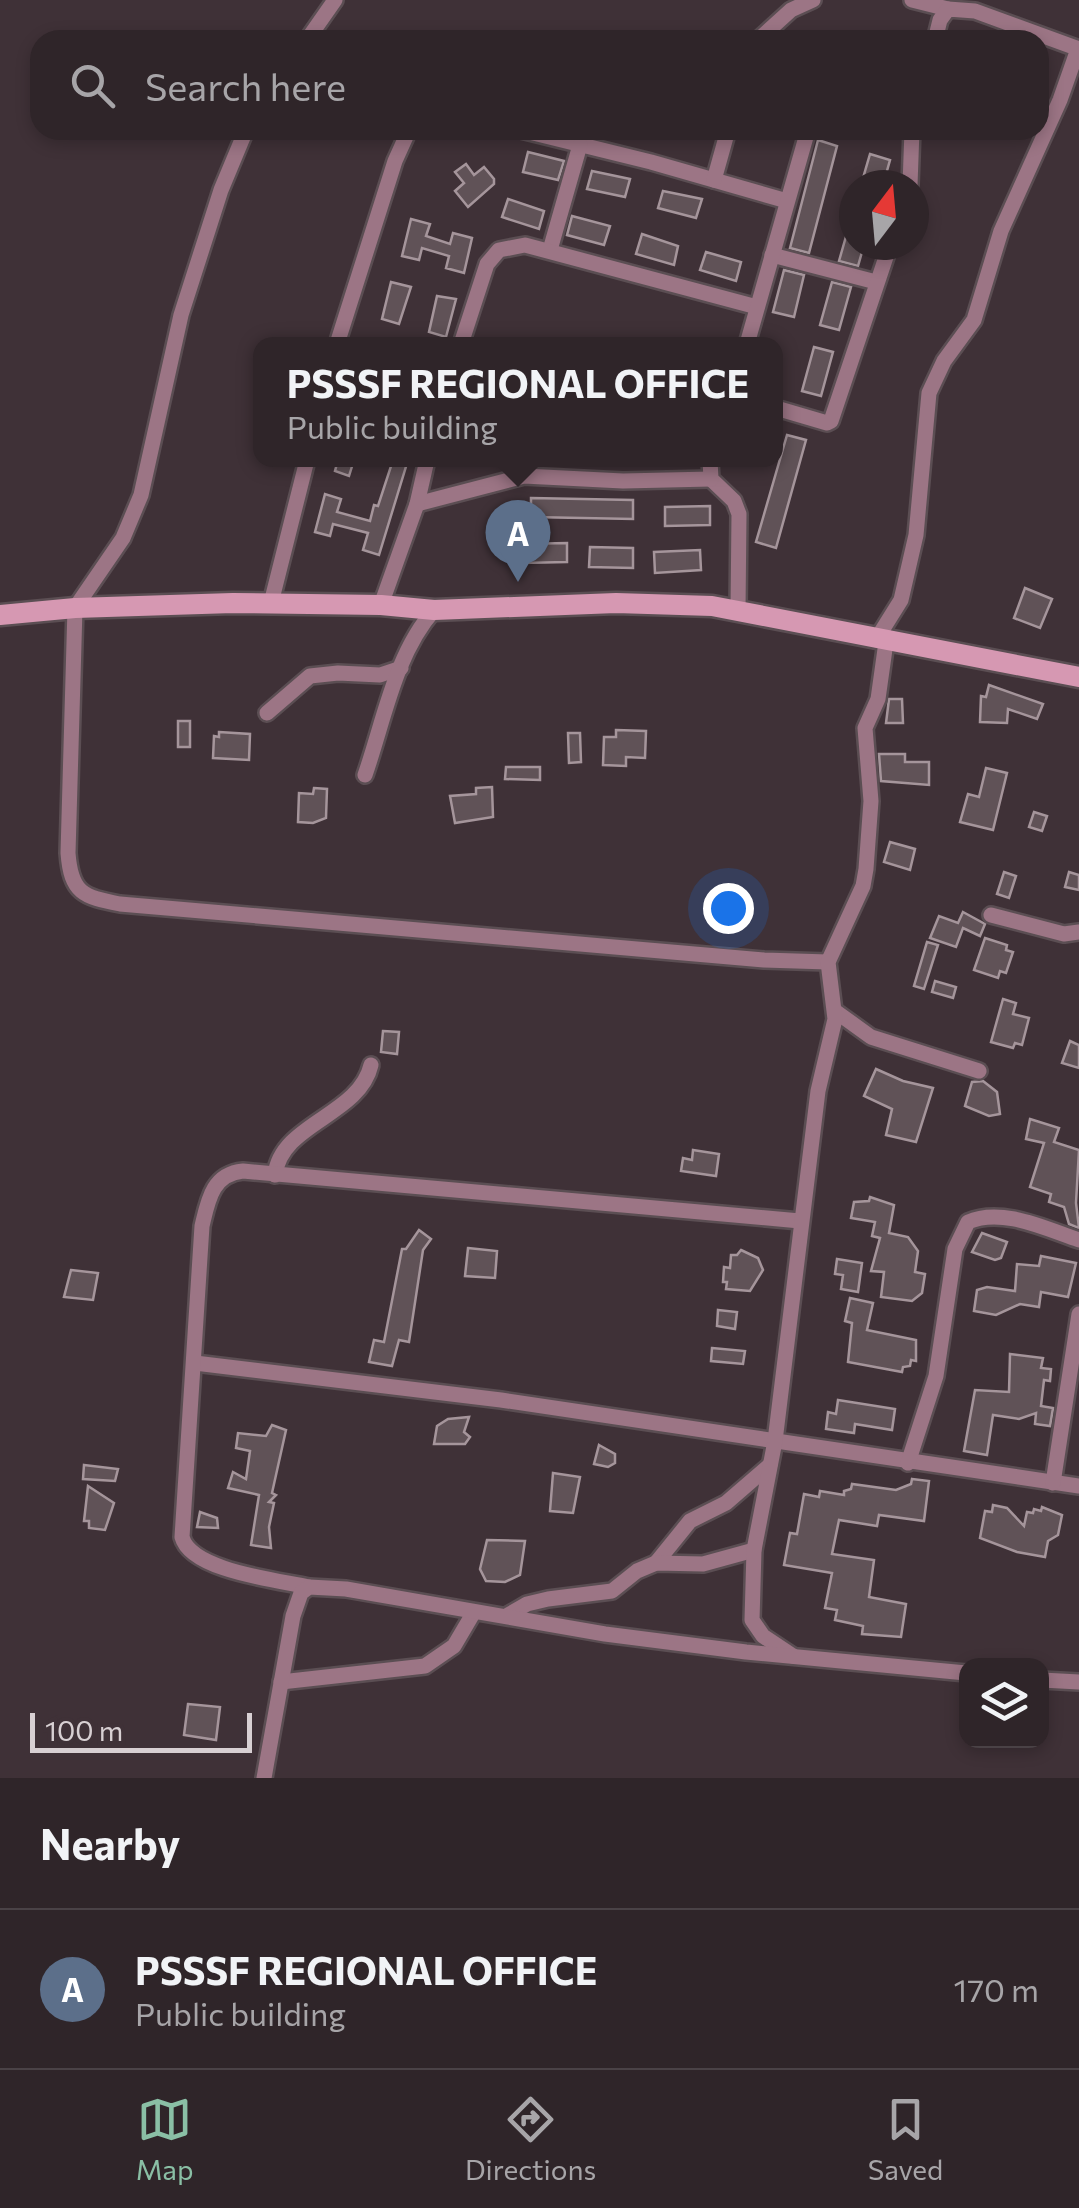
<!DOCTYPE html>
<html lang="en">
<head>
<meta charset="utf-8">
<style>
	:root { --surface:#2f2529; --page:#372d31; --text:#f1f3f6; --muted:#a7a5a8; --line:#4a4246; --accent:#8abfa5 }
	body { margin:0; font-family:Commissioner,sans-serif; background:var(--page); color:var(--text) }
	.controls { position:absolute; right:30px; bottom:30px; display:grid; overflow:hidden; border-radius:20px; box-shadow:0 5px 15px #0003 }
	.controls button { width:90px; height:90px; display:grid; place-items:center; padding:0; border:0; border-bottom:2px solid var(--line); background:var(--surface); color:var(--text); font:50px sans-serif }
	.compass { position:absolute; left:839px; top:170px; width:90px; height:90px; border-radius:50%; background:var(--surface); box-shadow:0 5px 15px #0003; rotate:16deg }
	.scale { position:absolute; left:30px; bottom:25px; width:222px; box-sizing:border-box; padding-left:10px; border:5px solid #d8d0d3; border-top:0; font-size:28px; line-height:35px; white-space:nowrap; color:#d8d0d3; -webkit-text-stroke:8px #3f3137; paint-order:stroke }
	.you { position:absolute; left:728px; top:908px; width:35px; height:35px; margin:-25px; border:8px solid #fff; border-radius:50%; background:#1a73e8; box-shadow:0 0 0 15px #1a73e833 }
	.badge { display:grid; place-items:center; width:65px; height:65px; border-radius:50%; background:var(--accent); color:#fff; font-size:32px; font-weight:700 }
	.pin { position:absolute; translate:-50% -82px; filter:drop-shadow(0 2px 5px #0008) }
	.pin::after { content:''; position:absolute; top:52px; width:35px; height:30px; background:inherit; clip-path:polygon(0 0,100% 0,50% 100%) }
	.popup { position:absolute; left:253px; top:337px; width:530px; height:130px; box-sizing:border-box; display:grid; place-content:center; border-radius:20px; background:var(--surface); filter:drop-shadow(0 2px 8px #0005); font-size:32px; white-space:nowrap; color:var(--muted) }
	.popup b { font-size:38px; color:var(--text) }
	.popup::after { content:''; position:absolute; left:50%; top:100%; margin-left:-20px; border:20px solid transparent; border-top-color:var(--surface) }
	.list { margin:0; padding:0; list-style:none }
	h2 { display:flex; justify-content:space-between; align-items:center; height:130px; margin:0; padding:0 40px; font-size:42px }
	h2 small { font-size:32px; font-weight:400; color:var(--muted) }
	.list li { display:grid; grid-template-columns:65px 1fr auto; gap:30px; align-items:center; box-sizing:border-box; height:160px; padding:0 40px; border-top:2px solid var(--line) }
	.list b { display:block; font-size:38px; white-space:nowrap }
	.list p { margin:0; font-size:32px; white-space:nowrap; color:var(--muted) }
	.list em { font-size:32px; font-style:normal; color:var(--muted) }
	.icon { flex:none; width:55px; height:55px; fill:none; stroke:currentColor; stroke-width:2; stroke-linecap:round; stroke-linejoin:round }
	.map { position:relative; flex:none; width:1079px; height:1778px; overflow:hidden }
	.search { position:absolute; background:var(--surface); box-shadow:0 5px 15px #0003; left:30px; right:30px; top:30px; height:110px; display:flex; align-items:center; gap:25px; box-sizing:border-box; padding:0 35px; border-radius:30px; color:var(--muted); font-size:38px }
	.sheet { height:290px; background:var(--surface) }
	nav { display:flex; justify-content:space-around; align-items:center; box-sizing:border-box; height:140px; border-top:2px solid var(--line); background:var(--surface); font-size:28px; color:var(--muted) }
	nav a { display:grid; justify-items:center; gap:5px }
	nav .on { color:var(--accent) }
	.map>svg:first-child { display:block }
	.building { fill:#605257; stroke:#a5959b; stroke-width:2.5 }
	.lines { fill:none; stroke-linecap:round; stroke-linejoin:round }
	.street-casing { stroke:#5b4e53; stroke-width:20 }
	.secondary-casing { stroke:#5b4e53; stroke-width:25 }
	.street { stroke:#9c7585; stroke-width:15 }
	.secondary { stroke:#d698b2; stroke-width:20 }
</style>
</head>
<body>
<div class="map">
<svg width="1079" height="1778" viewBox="0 0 1079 1778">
	<rect width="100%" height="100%" fill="#3f3137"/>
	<g class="building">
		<path d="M818 140 837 146 809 253 790 248Z"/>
		<path d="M528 152 564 161 558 180 523 172Z"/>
		<path d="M870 154 890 160 883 185H861Z"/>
		<path d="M466 164 474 175 484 167 494 179V184L468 207 455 191 464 183 455 172Z"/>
		<path d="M592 171 630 179 625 197 587 189Z"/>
		<path d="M663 191 702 199 696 218 658 208Z"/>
		<path d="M508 199 544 211 539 229 502 217Z"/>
		<path d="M572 216 610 226 604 245 567 235Z"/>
		<path d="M411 219 430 224 426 236 450 244 453 233 472 238 464 273 446 268 449 256 422 248 419 260 402 256Z"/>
		<path d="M851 219 854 220V245H864L858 266 839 261Z"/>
		<path d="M642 234 678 246 674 265 636 254Z"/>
		<path d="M706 252 741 262 736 281 700 270Z"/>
		<path d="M784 270 804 275 794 317 773 312Z"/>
		<path d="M391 282 411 287 399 324 382 319Z"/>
		<path d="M832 282 851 287 839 330 820 325Z"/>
		<path d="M437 296 456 299 446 337 429 332Z"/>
		<path d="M814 347 833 352 821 396 802 391Z"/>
		<path d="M787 435 806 440 776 548 756 542Z"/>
		<path d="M338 460H354L349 476 335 471Z"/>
		<path d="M393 460H408L379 555 363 550 368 533 333 524 330 536 315 532 325 494 341 499 337 512 370 521 374 505 378 506Z"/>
		<path d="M531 498 633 500V519L531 517Z"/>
		<path d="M710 506V525L665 526V507Z"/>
		<path d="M567 543V562L521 563V544Z"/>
		<path d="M590 547 633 548V568L589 567Z"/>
		<path d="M700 550 701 570 655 573 654 552Z"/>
		<path d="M1025 588 1052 599 1040 628 1014 618Z"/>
		<path d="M989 685 1043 704 1037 719 1008 709 1007 723 980 722 981 696 986 697Z"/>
		<path d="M889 699H902L903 723H886Z"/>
		<rect x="178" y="721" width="12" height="26"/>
		<path d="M616 730 646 731 645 758 626 757V766L603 765 604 737H616Z"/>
		<path d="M219 732 250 734 249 760 213 758 214 736 219 737Z"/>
		<path d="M568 733H580L581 762 569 763Z"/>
		<path d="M879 754H905V762H929V785L881 781Z"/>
		<path d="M506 767H540V780L505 779Z"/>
		<path d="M986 768 1007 773 993 830 960 822 968 794 979 797Z"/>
		<path d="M492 787 493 817 455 823 450 796 476 794V788Z"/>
		<path d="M314 788 327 789 326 818 313 823 298 822 299 793 313 794Z"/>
		<path d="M1034 812 1047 816 1042 831 1029 827Z"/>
		<path d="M890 842 915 849 910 870 884 862Z"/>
		<path d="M1004 872 1016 876 1009 898 997 894Z"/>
		<path d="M1069 872 1079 875V890L1065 887Z"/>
		<path d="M963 912 985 924 980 936 963 928 956 947 930 938 939 916 958 923Z"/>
		<path d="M985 938 1007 945 1006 950 1013 952 1006 973 1000 971 998 978 974 970Z"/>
		<path d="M927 942 938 945 924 989 914 986Z"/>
		<path d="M935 981 956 987 953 998 932 992Z"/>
		<path d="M1003 999 1016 1003 1013 1014 1029 1018 1022 1045 1015 1043 1013 1048 991 1042Z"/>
		<path d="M383 1031 399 1032 397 1054 381 1052Z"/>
		<path d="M1070 1041 1079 1045V1068L1062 1063Z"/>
		<path d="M876 1069 903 1081 933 1088 916 1142 886 1135 892 1109 864 1096Z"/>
		<path d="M983 1081 997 1092 1000 1114 989 1116 965 1106 972 1082Z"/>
		<path d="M1030 1119 1059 1128 1054 1142 1079 1150 1076 1203 1079 1228 1069 1224 1064 1207 1049 1202 1051 1194 1030 1187 1044 1143 1026 1139Z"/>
		<path d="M693 1150 719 1154 716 1176 681 1171 683 1158 692 1160Z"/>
		<path d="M870 1197 894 1205 889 1233 908 1237 918 1251 915 1272 925 1274 922 1293 912 1301 881 1297 884 1272 871 1271 880 1238 872 1236 875 1222 851 1218 854 1202 869 1201Z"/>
		<path d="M419 1230 431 1239 423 1250 409 1342 399 1340 392 1366 369 1362 374 1340 384 1342 402 1249H406Z"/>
		<path d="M982 1233 1007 1242 1001 1258 995 1260 972 1252Z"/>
		<path d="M468 1248 497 1251 495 1278 465 1276Z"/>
		<path d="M741 1250 758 1258 763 1270 750 1291 726 1289 727 1282H723L724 1267 730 1268 731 1255H737Z"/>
		<path d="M1041 1256 1076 1263 1068 1297 1041 1292 1039 1307 1020 1304 996 1315 974 1311 977 1290 987 1287 1015 1291 1017 1264 1039 1266Z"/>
		<path d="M837 1259 862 1263 858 1292 841 1289 843 1275 835 1274Z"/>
		<path d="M71 1270 98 1273 93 1300 64 1297Z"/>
		<path d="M850 1298 873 1303 867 1330 916 1340V1361L911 1360 910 1366 903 1367 902 1372 848 1362 852 1323 845 1321Z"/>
		<path d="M718 1310 737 1312 735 1329 717 1326Z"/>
		<path d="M712 1348 745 1351 743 1364 711 1361Z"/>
		<path d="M1010 1354 1043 1358 1041 1368 1051 1369 1050 1381 1044 1380 1041 1406 1053 1408 1050 1426 1035 1424 1036 1413 1019 1419 993 1415 987 1455 964 1451 975 1390 1009 1392Z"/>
		<path d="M838 1400 895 1409 892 1430 855 1424 854 1433 826 1429 828 1412 836 1414Z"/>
		<path d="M469 1417 464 1432 470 1437 465 1444H434L437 1426 448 1419Z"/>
		<path d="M272 1425 286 1430 272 1493 276 1495 269 1502 274 1503 269 1527 271 1548 251 1545 259 1495 228 1488 233 1472 246 1479 250 1451 236 1448 238 1433 266 1436Z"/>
		<path d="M599 1445 615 1454V1463L608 1467 594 1464Z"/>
		<path d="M84 1465 118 1469 115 1481 83 1479Z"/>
		<path d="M553 1473 580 1477 573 1513 550 1511Z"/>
		<path d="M912 1479 929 1481 924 1521 879 1515 877 1526 839 1520 832 1554 874 1560 869 1597 906 1604 901 1637 862 1634 863 1626 835 1620 837 1610 825 1608 832 1573 784 1565 790 1533 797 1534 804 1494 819 1497 820 1491 844 1495V1491L851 1489 852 1484 896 1490 911 1484Z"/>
		<path d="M88 1486 114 1503 105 1530 89 1528V1521H84Z"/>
		<path d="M993 1505 1007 1508 1024 1526 1027 1512 1033 1513 1034 1509 1041 1511 1042 1507 1062 1515 1058 1535 1048 1541 1045 1557 1017 1552 980 1538 985 1511 992 1512Z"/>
		<path d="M200 1512 217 1518 218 1528 197 1527Z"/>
		<path d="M487 1540 525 1541 520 1575 505 1582 486 1581 480 1569Z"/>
		<path d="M188 1704 220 1707 216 1740 184 1735Z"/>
	</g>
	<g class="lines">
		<defs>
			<g id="street">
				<path d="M912 0 948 9"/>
				<path d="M307 40 335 0"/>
				<path d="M758 40 791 10 813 0"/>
				<path d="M935 40 940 20 948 9 975 11 1079 49"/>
				<path d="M246 130 221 190 181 315 141 495 123 538 75 608 68 853C71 893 83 897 120 904L764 960 828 962"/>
				<path d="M521 130 651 162 787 201"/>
				<path d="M714 180 728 130"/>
				<path d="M910 185 912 130"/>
				<path d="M550 250 580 145"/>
				<path d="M772 255 876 282"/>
				<path d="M337 344 395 161 409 130"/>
				<path d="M461 344 487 264 499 250 525 245 757 307"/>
				<path d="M747 344 808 130"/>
				<path d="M776 408 827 423 831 421 890 245"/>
				<path d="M710 460 711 479 734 501 739 514 738 610"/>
				<path d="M417 504 524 476 623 481 711 479"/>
				<path d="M271 603 307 460"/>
				<path d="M381 605 417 504 427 460"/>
				<path d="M876 640 901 600 916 535 929 393 944 361 974 320 1001 231 1060 100 1078 49"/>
				<path d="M267 713 310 676 338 673 380 675 401 668"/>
				<path d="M365 775C384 721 395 654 434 610"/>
				<path d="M991 915 1064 934 1079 932"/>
				<path d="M835 1011 871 1037 979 1071"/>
				<path d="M275 1175C281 1123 359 1116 371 1065"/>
				<path d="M195 1363 501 1400 1079 1486"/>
				<path d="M908 1463 936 1376 955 1249 968 1222C1002 1207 1046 1229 1079 1240"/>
				<path d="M1053 1483 1079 1314"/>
				<path d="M656 1563 690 1521 726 1503 770 1465"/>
				<path d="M309 1587C278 1580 191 1571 182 1537L202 1226C208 1201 212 1174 243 1171L800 1221"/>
				<path d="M508 1615 527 1604 548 1599 612 1591 637 1571 656 1563 703 1564 754 1550"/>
				<path d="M793 1656 763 1636 752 1620 754 1550 775 1441 818 1091 835 1019 828 962 863 886 866 869 871 801 865 728 878 699 886 642"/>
				<path d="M1042 1680 1079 1682"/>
				<path d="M281 1682 425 1666 454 1646 474 1612"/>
				<path d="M264 1778 293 1616 301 1593 309 1587 346 1589 605 1634 746 1652 966 1673"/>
			</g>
			<path id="secondary" d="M0 615 75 608 233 603 381 605 434 610 616 603 712 606 1079 677"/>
		</defs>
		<use href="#street" class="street-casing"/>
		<use href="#secondary" class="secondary-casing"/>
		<use href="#street" class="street"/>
		<use href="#secondary" class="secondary"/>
	</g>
</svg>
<div class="controls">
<button><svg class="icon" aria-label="layers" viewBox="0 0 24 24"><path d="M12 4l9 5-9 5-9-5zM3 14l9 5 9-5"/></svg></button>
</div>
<svg class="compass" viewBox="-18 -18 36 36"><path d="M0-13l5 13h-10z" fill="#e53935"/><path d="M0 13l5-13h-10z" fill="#a7a5a8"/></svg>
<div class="scale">100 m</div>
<div class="you"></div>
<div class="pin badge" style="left:518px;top:582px;background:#5c6f8a">A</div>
<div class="popup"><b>PSSSF REGIONAL OFFICE</b>Public building</div>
<div class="search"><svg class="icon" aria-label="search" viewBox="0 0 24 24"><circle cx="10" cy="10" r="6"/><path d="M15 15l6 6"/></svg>Search here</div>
</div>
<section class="sheet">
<h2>Nearby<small></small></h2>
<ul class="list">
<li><span class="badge" style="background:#5c6f8a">A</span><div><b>PSSSF REGIONAL OFFICE</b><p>Public building</p></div><em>170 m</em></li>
</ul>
</section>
<nav>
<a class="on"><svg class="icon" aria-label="map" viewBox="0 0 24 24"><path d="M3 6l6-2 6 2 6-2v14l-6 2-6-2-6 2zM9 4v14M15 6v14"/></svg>Map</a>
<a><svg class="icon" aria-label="directions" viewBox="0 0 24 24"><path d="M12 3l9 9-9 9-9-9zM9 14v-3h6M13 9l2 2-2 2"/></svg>Directions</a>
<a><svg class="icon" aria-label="saved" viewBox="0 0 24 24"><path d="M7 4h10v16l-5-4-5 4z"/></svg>Saved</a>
</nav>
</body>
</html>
